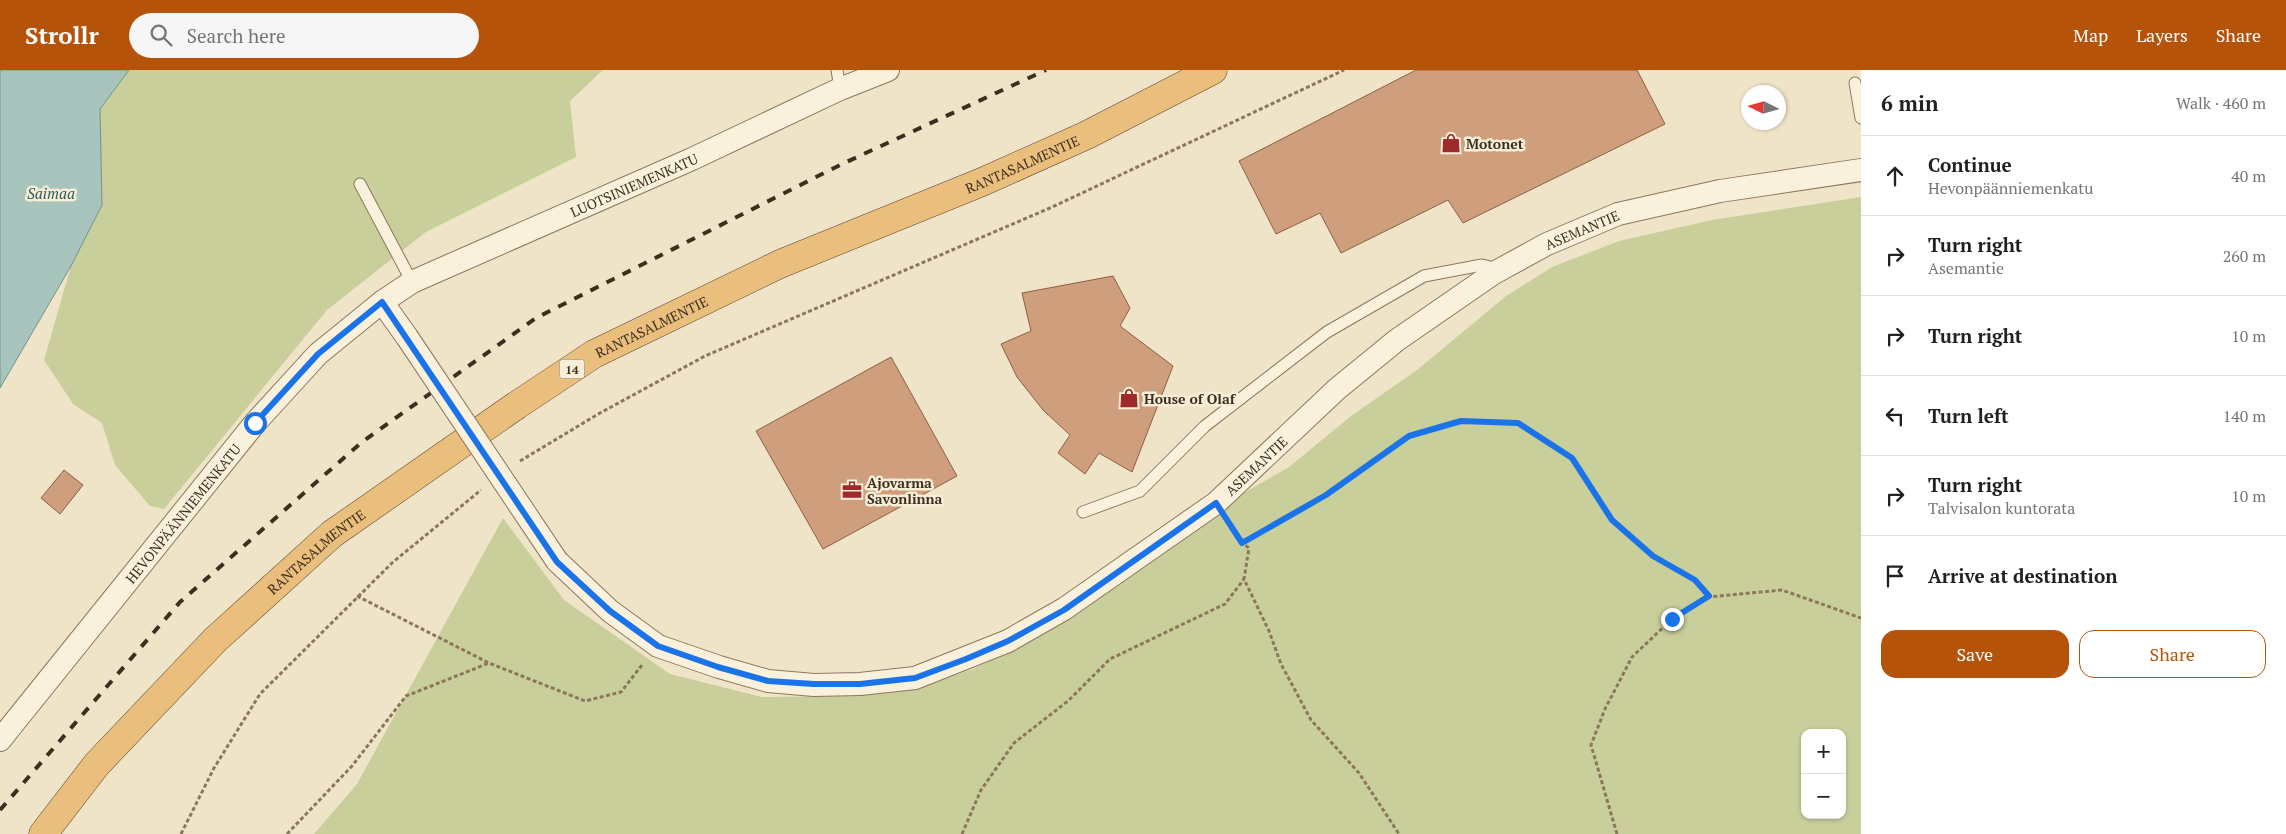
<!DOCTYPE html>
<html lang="en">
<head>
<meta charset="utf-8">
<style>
	:root { --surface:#fff; --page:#f6f6f6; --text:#202124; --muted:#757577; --line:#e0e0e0; --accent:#b45309 }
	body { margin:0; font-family:"PT Serif",serif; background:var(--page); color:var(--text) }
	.controls { position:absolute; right:15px; bottom:15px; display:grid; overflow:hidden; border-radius:10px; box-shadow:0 1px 4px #0004 }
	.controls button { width:45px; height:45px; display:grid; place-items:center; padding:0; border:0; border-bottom:1px solid var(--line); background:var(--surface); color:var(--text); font:25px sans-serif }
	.compass { position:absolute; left:1741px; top:15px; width:45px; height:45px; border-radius:50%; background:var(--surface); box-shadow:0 1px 4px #0004; rotate:275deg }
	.stop { position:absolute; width:15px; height:15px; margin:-11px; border:4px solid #1a73e8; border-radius:50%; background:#fff }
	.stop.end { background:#1a73e8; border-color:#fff; box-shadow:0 1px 5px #0008 }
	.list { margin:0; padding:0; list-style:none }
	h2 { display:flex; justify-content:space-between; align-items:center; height:65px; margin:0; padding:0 20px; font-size:21px }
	h2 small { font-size:16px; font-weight:400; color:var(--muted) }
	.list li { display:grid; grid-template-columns:32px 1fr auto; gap:15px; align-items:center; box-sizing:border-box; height:80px; padding:0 20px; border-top:1px solid var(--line) }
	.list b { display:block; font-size:19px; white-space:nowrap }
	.list p { margin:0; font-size:16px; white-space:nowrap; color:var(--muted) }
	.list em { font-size:16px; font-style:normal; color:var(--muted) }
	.actions { display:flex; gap:10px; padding:15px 20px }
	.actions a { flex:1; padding:11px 0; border:1px solid var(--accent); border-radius:15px; text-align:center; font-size:18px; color:var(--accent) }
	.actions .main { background:var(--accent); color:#fff }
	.icon { flex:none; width:28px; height:28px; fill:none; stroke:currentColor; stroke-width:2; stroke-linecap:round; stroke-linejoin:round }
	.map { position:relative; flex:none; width:1861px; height:764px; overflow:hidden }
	header { display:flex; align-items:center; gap:30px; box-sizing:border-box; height:70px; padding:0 25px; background:var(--accent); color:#fff }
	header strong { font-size:24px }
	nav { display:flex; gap:28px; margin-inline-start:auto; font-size:18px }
	.search { width:350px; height:45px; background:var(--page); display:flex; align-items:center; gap:12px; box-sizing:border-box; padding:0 18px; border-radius:28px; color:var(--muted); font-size:19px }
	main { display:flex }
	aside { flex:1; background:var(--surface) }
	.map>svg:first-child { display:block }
	.green { fill:#c9cf9b; fill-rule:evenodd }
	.water { fill:#a9c4bc; stroke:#6f938a }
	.building { fill:#cf9f7d; stroke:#8d5f41 }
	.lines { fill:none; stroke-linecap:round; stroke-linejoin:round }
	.service-casing { stroke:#8d765c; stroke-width:13 }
	.minor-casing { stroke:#8d765c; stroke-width:24 }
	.trunk-casing { stroke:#5b4430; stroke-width:29 }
	.path { stroke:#8d765c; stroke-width:3; stroke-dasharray:4 2.5; stroke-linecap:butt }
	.service { stroke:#faf1dc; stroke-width:11 }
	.minor { stroke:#faf1dc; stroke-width:22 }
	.trunk { stroke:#eabe7c; stroke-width:28 }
	.rail { stroke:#3d2e20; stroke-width:4; stroke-dasharray:9 9; stroke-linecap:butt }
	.minor-bridge-casing { stroke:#8d765c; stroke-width:24; stroke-linecap:butt }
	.minor-bridge { stroke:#faf1dc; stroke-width:22 }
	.route { stroke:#1a73e8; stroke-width:6 }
	.labels { text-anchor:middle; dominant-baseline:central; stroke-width:5; stroke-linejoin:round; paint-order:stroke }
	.shield { fill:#f7eed8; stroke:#756857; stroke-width:1 }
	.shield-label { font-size:12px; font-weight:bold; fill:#3d2e20 }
	.poi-label { font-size:14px; font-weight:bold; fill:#3d2e20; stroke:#f7eed8; text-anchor:start }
	.street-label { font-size:14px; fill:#3d2e20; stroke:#f7eed8 }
	.water-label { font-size:15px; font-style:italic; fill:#2f5d5a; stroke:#f7eed8 }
</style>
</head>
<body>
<header>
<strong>Strollr</strong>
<div class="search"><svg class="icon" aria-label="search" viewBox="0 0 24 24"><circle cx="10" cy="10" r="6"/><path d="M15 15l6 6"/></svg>Search here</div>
<nav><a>Map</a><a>Layers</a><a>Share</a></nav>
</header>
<main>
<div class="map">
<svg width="1861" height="764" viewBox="0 0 1861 764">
	<rect width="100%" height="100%" fill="#f0e4c8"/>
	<g class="green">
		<path d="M129 0H603L570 31 576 87 426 162 327 240 164 439 150 436 115 395 102 353 73 334 44 290 71 196 102 135 100 39Z"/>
		<path d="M1861 127V764H314L357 714 503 448 564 530 670 604 762 627 851 626 913 619 973 599 1012 580 1219 437 1289 397 1351 346 1417 300 1506 226 1552 197 1619 171 1712 150ZM1805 663H1842V745H1805Z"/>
	</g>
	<path class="water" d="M0 0H129L100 39 102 135 71 196 0 318Z"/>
	<g class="building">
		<path d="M1416 0H1637L1665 54 1463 153 1448 130 1341 183 1320 143 1276 164 1239 91Z"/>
		<path d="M1113 206 1130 238 1120 256 1173 296 1132 402 1099 383 1085 404 1058 383 1070 365 1043 340 1017 307 1001 274 1031 261 1022 223Z"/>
		<path d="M891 287 957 406 823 479 756 361Z"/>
		<path d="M64 400 83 415 60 444 41 428Z"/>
	</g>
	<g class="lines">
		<defs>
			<g id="service">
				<path d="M837 0 840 19"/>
				<path d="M1855 13 1861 48"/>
				<path d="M360 114 412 212"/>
				<path d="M1083 442 1140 421 1205 356 1327 262 1424 206 1482 195 1490 197 1494 203"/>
			</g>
			<g id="minor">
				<path d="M382 232 407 267"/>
				<path id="s1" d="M557 491 610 541 658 576 719 597 768 611 814 615 860 614 915 608 1008 571 1064 539 1216 433 1337 319 1397 270 1494 203 1547 174 1618 144 1720 121 1861 100"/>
				<path id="s2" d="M0 670 255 353 318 284 382 232 412 212 692 89 840 19 888 0"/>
			</g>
			<g id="trunk">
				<path id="s3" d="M43 764 97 694 215 570 332 464 517 335 594 284 780 194 982 112 1087 65 1213 0"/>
			</g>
		</defs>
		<use href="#service" class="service-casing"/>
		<use href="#minor" class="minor-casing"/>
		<use href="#trunk" class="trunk-casing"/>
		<g class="path">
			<path d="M520 391 600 343 705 286 1050 138 1344 0"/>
			<path d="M1230 455 1242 473 1249 478 1244 509 1269 561 1281 594 1311 650 1359 703 1399 764"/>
			<path d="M1242 473 1326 425 1409 366 1461 351 1518 353 1572 389 1611 450 1653 487 1695 510 1709 527"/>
			<path d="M357 526 489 593 585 631 621 622 642 595"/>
			<path d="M181 764 214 698 260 624 393 492 481 420"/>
			<path d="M287 764 352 696 406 626 489 593"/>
			<path d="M962 764 981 720 1014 673 1068 631 1110 589 1225 534 1244 509"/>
			<path d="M1617 764 1591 675 1605 639 1632 587 1672 549 1709 527 1782 520 1861 548"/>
		</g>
		<use href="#service" class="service"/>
		<use href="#minor" class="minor"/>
		<use href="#trunk" class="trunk"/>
		<path class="rail" d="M0 740 180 532 362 372 536 248 842 94 1046 0"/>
		<defs>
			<path id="minor-bridge" d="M407 267 557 491"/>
		</defs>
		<use href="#minor-bridge" class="minor-bridge-casing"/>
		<use href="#minor-bridge" class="minor-bridge"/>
	</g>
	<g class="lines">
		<path class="route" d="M255 353 318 284 382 232 557 492 610 541 658 576 718 597 768 611 814 614H860L915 608 966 589 1008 571 1064 540 1216 433 1242 473 1326 425 1409 366 1461 351 1518 353 1572 388 1612 450 1653 486 1695 510 1709 526 1672 549"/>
	</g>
	<defs>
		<symbol id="shop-bare" viewBox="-9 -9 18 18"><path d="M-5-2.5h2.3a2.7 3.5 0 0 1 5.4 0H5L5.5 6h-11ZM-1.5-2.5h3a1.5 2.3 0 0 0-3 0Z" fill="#9e2a2b" stroke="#f7eed8" stroke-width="2.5" paint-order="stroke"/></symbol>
		<symbol id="office-bare" viewBox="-9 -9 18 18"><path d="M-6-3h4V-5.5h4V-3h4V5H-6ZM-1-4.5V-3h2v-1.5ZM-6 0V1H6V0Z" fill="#9e2a2b" stroke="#f7eed8" stroke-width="2.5" paint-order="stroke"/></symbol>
	</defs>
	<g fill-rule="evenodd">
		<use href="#shop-bare" x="1437" y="59" width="28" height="28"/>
		<use href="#shop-bare" x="1115" y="314" width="28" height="28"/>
		<use href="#office-bare" x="838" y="406" width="28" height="28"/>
	</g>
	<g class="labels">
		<rect class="shield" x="559.5" y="289.5" width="25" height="19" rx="4"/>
		<g class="shield-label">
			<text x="572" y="299">14</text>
		</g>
		<g class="poi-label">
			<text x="1466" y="73">Motonet</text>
			<text x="1144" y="328">House of Olaf</text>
			<text x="867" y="412">Ajovarma<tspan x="867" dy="16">Savonlinna</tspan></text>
		</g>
		<g class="street-label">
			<text stroke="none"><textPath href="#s3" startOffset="1204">RANTASALMENTIE</textPath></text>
			<text stroke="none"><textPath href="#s2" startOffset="861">LUOTSINIEMENKATU</textPath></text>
			<text stroke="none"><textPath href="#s1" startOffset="1205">ASEMANTIE</textPath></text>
			<text stroke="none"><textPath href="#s3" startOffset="799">RANTASALMENTIE</textPath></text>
			<text stroke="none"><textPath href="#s1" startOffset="800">ASEMANTIE</textPath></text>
			<text stroke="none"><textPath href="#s2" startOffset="291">HEVONPÄÄNNIEMENKATU</textPath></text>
			<text stroke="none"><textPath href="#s3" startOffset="394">RANTASALMENTIE</textPath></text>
		</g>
		<g class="water-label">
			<text x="51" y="123">Saimaa</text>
		</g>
	</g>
</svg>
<div class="controls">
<button>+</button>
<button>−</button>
</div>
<svg class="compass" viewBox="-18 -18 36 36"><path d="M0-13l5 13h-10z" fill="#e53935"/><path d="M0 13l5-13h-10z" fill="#757577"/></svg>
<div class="stop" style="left:255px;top:353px"></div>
<div class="stop end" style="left:1672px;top:549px"></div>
</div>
<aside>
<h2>6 min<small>Walk · 460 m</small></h2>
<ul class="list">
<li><svg class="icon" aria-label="ahead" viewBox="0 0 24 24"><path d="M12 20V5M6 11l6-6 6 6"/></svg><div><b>Continue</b><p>Hevonpäänniemenkatu</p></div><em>40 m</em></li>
<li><svg class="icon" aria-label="right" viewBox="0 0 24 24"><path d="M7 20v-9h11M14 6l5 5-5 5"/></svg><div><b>Turn right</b><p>Asemantie</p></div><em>260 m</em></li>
<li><svg class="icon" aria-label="right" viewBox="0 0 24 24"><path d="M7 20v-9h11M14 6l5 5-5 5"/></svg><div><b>Turn right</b></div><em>10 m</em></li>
<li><svg class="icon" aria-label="left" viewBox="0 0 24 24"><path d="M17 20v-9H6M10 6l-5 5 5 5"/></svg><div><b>Turn left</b></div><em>140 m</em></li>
<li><svg class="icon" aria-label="right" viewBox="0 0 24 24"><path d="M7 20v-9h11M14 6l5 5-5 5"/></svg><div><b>Turn right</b><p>Talvisalon kuntorata</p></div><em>10 m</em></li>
<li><svg class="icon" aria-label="arrive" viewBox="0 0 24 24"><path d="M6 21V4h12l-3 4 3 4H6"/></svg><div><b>Arrive at destination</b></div></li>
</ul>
<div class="actions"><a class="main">Save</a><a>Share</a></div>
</aside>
</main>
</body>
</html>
